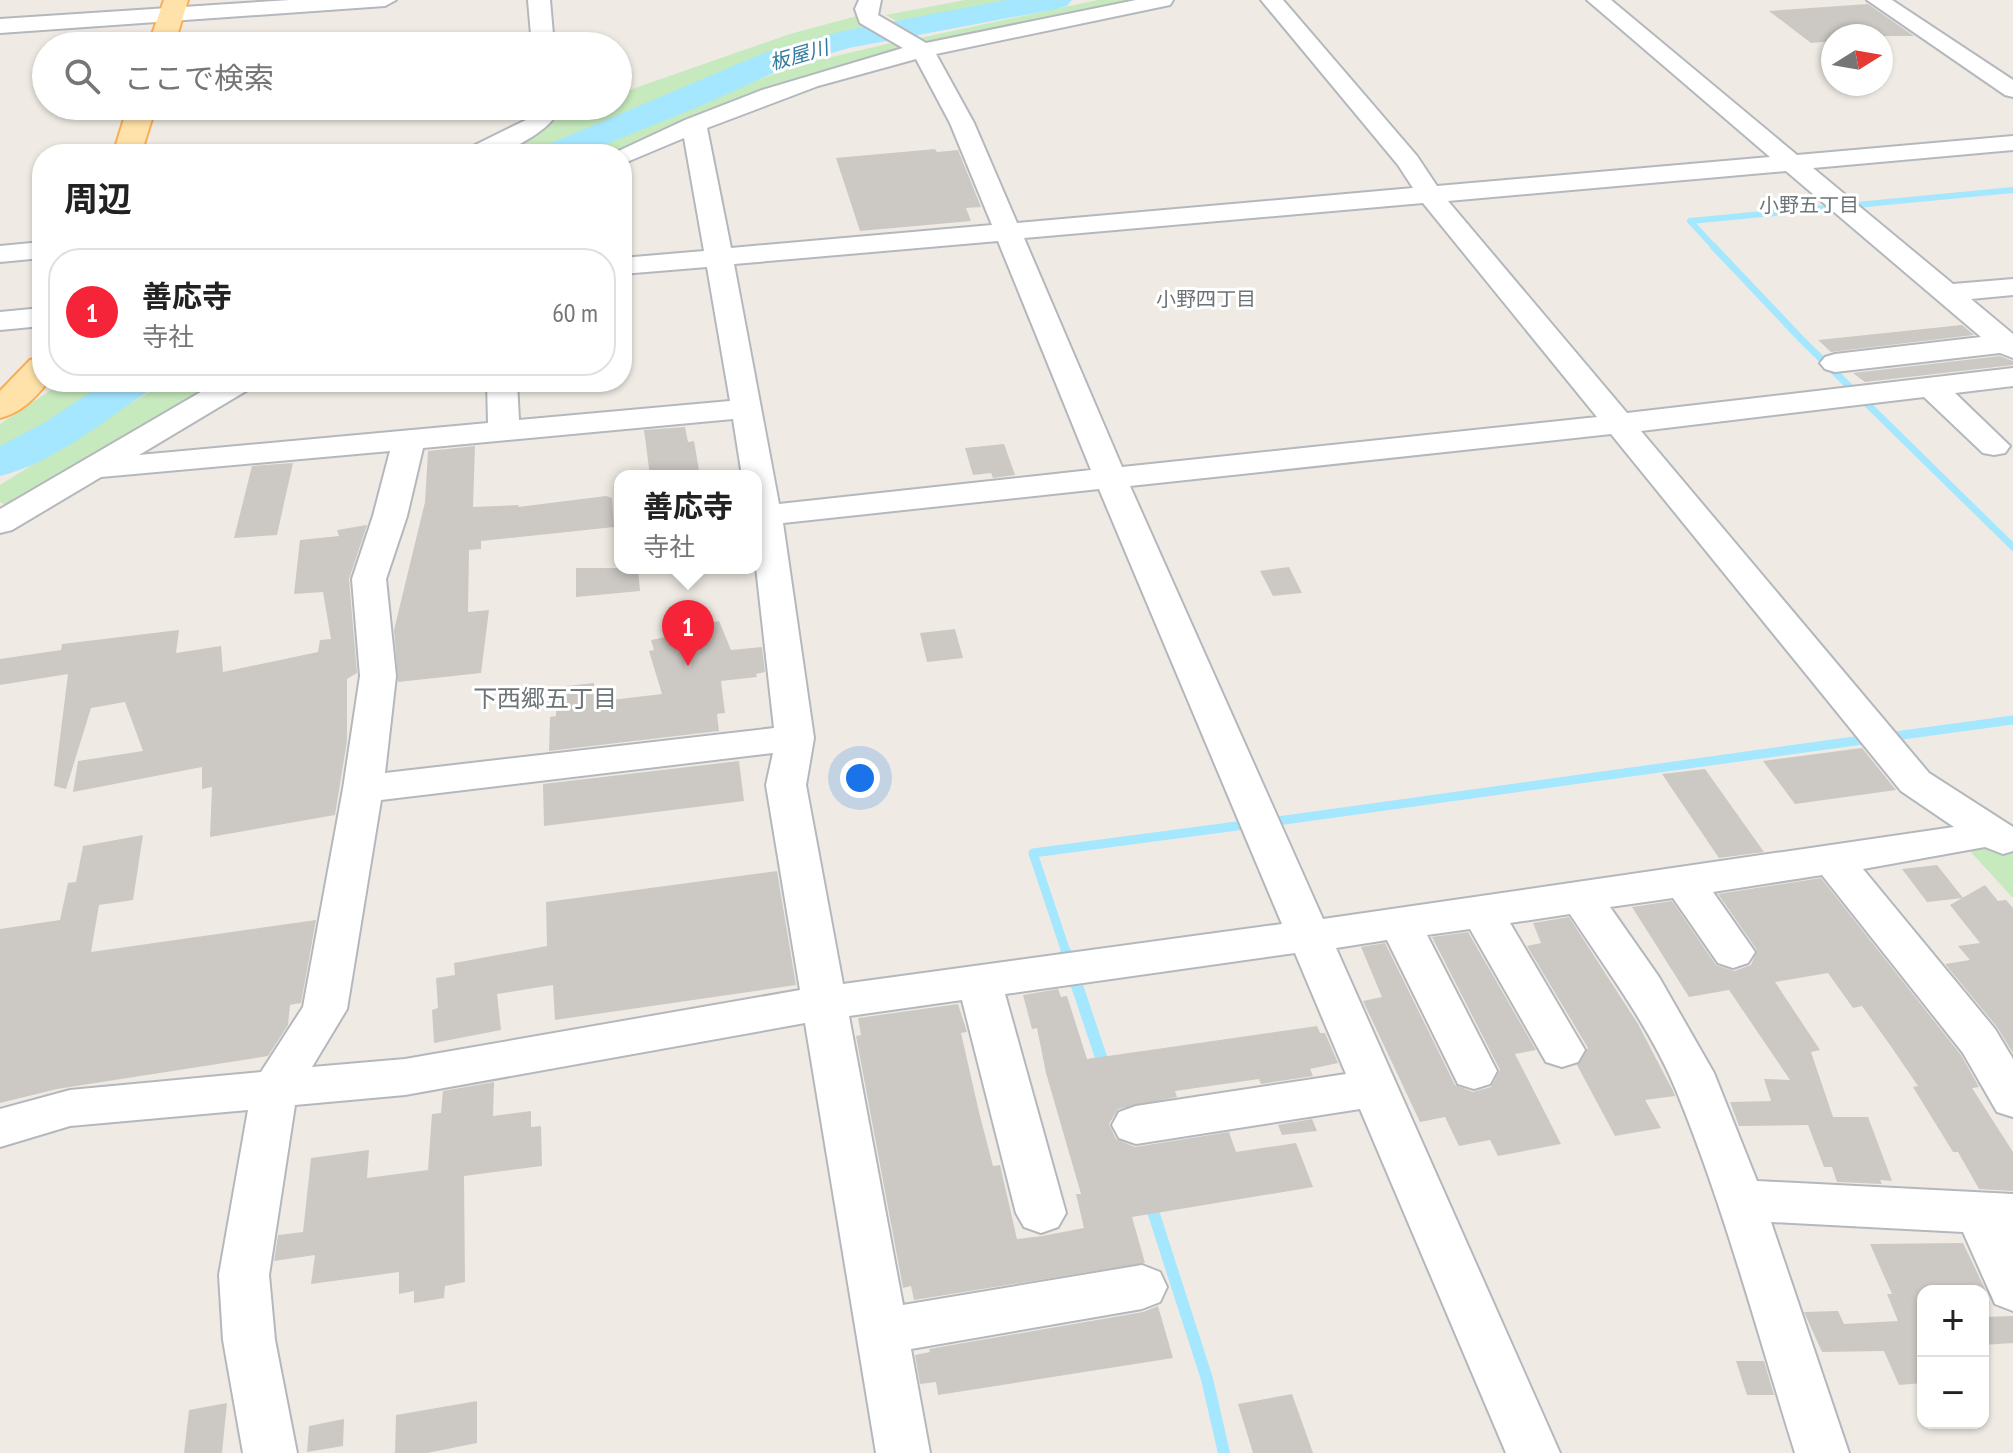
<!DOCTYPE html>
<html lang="ja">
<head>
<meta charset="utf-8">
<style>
	:root { --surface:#fff; --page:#f2f2f2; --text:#222; --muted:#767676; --line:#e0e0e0; --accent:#f52438 }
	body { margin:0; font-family:"PT Sans Narrow","Noto Sans JP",sans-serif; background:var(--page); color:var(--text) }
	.controls { position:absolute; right:24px; bottom:24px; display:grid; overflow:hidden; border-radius:16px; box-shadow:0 2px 6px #0004 }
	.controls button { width:72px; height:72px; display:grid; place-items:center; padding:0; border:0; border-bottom:2px solid var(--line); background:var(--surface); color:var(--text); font:40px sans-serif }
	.compass { position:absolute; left:1821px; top:24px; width:72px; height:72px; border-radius:50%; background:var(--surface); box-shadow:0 2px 6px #0004; rotate:79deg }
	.you { position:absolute; left:860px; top:778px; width:28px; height:28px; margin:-20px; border:6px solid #fff; border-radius:50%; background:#1a73e8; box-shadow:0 0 0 12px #1a73e833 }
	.badge { display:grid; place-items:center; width:52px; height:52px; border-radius:50%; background:var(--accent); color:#fff; font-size:26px; font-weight:700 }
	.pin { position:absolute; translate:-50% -66px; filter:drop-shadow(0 2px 4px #0008) }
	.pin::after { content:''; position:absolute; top:42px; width:28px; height:24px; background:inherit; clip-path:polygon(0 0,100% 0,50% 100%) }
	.popup { position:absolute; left:614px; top:470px; width:148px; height:104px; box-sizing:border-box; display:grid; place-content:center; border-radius:16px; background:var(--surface); filter:drop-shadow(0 2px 6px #0005); font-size:26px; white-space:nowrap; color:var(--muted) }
	.popup b { font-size:30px; color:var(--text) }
	.popup::after { content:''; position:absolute; left:50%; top:100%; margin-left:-16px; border:16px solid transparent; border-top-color:var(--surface) }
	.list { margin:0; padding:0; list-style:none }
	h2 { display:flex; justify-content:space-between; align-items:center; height:104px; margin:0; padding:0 32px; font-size:34px }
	h2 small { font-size:26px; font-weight:400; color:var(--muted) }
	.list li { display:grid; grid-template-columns:52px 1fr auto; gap:24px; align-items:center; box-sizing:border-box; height:128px; margin:0 16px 16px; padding:0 16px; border:2px solid var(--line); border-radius:32px }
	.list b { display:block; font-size:30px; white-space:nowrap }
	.list p { margin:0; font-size:26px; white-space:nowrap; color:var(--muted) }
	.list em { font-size:26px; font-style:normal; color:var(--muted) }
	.icon { flex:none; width:44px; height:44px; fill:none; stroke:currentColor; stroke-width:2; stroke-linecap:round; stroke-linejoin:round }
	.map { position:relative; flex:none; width:2013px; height:1453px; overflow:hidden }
	.search { position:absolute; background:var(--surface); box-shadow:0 2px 6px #0004; left:32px; top:32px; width:600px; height:88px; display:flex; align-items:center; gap:20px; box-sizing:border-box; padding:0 28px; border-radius:44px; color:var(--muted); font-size:30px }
	.panel { position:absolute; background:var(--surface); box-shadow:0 2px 6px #0004; left:32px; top:144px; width:600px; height:248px; border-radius:32px }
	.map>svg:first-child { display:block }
	.green { fill:#c6e9be }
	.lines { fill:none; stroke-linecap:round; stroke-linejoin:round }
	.stream-far3 { stroke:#a4e7ff; stroke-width:6 }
	.stream-far2 { stroke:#a4e7ff; stroke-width:7 }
	.stream-far1 { stroke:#a4e7ff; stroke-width:9 }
	.stream { stroke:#a4e7ff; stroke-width:12 }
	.river { fill:#a4e7ff; fill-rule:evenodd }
	.building { fill:#ccc8c3 }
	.minor-casing { stroke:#b4b8bc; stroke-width:4 }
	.major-casing { stroke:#fbae51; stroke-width:4 }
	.minor { fill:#fff; fill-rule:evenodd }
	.major { fill:#ffe2a9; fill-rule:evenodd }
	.labels { text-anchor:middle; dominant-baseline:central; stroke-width:6; stroke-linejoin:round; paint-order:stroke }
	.far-water-label { font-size:20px; font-style:italic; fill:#32799d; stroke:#fff }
	.far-neighbourhood-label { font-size:20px; fill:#6d7478; stroke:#fff }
	.neighbourhood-label { font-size:24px; fill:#6d7478; stroke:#fff }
</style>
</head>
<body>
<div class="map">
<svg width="2013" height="1453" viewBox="0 0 2013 1453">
	<rect width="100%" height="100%" fill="#efebe4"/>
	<g class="green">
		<path d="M965 0H1040L898 22 886 15Z"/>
		<path d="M1098 0H1149L927 44 920 38Z"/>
		<path d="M857 16 873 27 788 50 742 67 541 154H489L584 106H618V94L790 34Z"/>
		<path d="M896 42 909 50 613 154H579L696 103 801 64Z"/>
		<path d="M58 382H128L59 432 0 448V424L54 388Z"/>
		<path d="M165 382H222L10 507 0 502V485Z"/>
		<path d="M1987 846 2013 853V898L1969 850Z"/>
	</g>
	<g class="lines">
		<path class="stream-far3" d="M1715 248 1690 221 2013 190"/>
		<path class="stream-far2" d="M1713 246 1802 340 2013 547"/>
		<g class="stream-far1">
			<path d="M1888 737 2013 720"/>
			<path d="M1270 822 1869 739"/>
			<path d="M1067 955 1033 853 1252 824"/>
		</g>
		<g class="stream">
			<path d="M1066 953 1104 1066"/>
			<path d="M1151 1205 1207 1379 1224 1453"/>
		</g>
		<g class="river">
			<path d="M1006 0H1072L1067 6 1057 9 849 48 791 65 710 102 582 154H537L542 147 769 51 843 31Z"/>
			<path d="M106 382H155L149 391C103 421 54 463 0 476V446L44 423Z"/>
		</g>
	</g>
	<g class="building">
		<path d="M1868 4 1914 36H1833V41L1811 43 1769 11Z"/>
		<path d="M935 149 937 152 958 150 981 207 966 208 971 221 860 231 836 158Z"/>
		<path d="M1962 325 1974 335 1831 352 1818 340Z"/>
		<path d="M2000 356 2013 361V365L1865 382 1853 373Z"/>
		<path d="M685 427 688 442 694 441 700 476H650L644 430Z"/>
		<path d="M1004 444 1015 475 993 478 991 473 973 475 965 448Z"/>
		<path d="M475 446 473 507 519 505 518 507 606 496 612 498 614 527 481 541V549L469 550 468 612 489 610 481 673 398 682 394 630 425 502 428 451Z"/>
		<path d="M293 463 277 535 234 538 252 466Z"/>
		<path d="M367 525 349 579 357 673 347 679V741L335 815 210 837 212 787 202 789V767L73 792 78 761 143 751 125 702 91 708 66 789 54 786 68 674 0 685V659L61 650 62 644 179 630 176 653 221 646 223 672 318 652 320 640 331 639 323 592 294 594 300 540 339 536 337 530Z"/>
		<path d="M1289 567 1302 593 1273 596 1260 571Z"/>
		<path d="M576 568H638L640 591 576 597Z"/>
		<path d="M719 621 731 650 762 647 765 672 756 674 757 677 721 681 725 713 717 714 719 731 549 751 550 717 556 716 557 687 594 683V702L662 694 649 651 654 650 651 640 686 633 684 628Z"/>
		<path d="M955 629 963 658 927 662 920 633Z"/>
		<path d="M1862 748 1896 790 1795 804 1763 761Z"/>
		<path d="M739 761 744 801 544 826 543 784Z"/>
		<path d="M1705 769 1764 852 1719 858 1662 774Z"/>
		<path d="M143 835 133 900 99 905 91 952 316 920 301 1003 290 1005 288 1025 268 1056 57 1089 0 1103V929L60 920 68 883 76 882 83 846Z"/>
		<path d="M1937 865 1963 898 1927 902 1902 869Z"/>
		<path d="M777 871 796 985 555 1020 553 985 497 994 501 1030 434 1043 432 1010 438 1008 436 978 455 975 454 963 547 946 546 902Z"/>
		<path d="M1821 878 1961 1055 1979 1087 1972 1088 2013 1152V1191L1979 1189 1958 1152H1953L1913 1087 1918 1086 1890 1045 1862 1006 1853 1008 1828 973 1775 982 1820 1050 1811 1052 1833 1117H1868L1892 1181 1880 1180 1882 1184 1837 1182 1832 1167H1824L1808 1125 1739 1126 1730 1102 1771 1101 1764 1079 1790 1080 1729 990 1689 997 1632 907 1672 901 1716 965 1734 971 1751 965 1757 950 1718 894Z"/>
		<path d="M1985 885 1998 901 2006 900 2013 908V1053L1997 1027 1945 964 1970 960 1958 946 1980 943 1950 905Z"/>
		<path d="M1569 917 1638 1024 1673 1091 1675 1096 1645 1100 1661 1128 1615 1136 1577 1065 1588 1048 1527 946 1541 943 1533 923Z"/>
		<path d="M1468 932 1536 1050 1515 1054 1561 1144 1498 1156 1490 1140 1459 1146 1445 1117 1420 1122 1363 1001 1382 997 1361 947 1385 943 1455 1085 1473 1092 1491 1087 1500 1070 1432 937Z"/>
		<path d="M1058 989 1061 997 1067 996 1087 1059 1317 1026 1320 1033H1325L1338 1063 1310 1069 1313 1076 1261 1084 1259 1079 1175 1091 1177 1097 1118 1109 1109 1124 1116 1139 1135 1147 1229 1132 1236 1152 1296 1143 1313 1187 1132 1217 1145 1263 914 1300 911 1286 903 1288 856 1036 861 1035 858 1018 958 1004 967 1032 961 1033 979 1112 993 1166 1000 1165 1017 1239 1042 1236 1084 1228 1076 1194H1081L1046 1073 1037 1028 1032 1029 1023 995Z"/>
		<path d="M494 1082 493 1116 531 1111V1127L541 1126 542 1166 464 1176 465 1282 445 1286 444 1298 414 1303V1291L399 1294V1272L311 1284 315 1255 274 1261 278 1235 303 1232 311 1158 369 1150 367 1178 428 1170 432 1114 441 1113 443 1091Z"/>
		<path d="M1312 1119 1317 1131 1282 1135 1278 1125Z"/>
		<path d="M1963 1243 1986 1291H1923V1383L1899 1385 1884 1351 1822 1352 1804 1312 1838 1311 1844 1324 1898 1321 1887 1294H1892L1870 1244Z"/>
		<path d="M1158 1306 1173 1358 938 1395 936 1382 920 1384 915 1355 930 1352 929 1349 1143 1312Z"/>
		<path d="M2013 1316V1343L1983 1345V1317Z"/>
		<path d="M1736 1361H1764L1774 1395H1747Z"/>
		<path d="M1292 1394 1313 1453H1253L1238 1404Z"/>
		<path d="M477 1401V1443L427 1453H395L396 1415Z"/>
		<path d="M227 1403 222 1453H184L189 1410Z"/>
		<path d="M344 1419 343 1446 307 1452 309 1426Z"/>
	</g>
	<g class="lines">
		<defs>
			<g id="minor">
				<path d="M290 0H396L385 6 0 33V19Z"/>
				<path d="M528 0H550L554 46H532Z"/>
				<path d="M859 0H881L878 15 926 43 1136 0H1173L1170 5 936 54 974 123 1017 223 1413 188 1398 165 1261 0H1283L1417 156 1437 186 1770 157 1587 0H1611L1797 155 2013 136V150L1813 168 1953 284 2013 279V295L1971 299 2013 334V358L2000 353 1835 372 1825 369 1820 363 1825 357 1835 354 1981 337 1786 171 1448 201 1627 413 2013 368V386L1955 393 2010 446 2005 453 1994 455 1983 453 1924 397 1641 431 1929 773 2013 827V851L2003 854 1985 847 1863 869 1995 1029 2013 1059V1117L1997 1112 1963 1053 1822 875 1713 892 1755 952 1748 963 1733 968 1718 963 1673 898 1610 907 1659 977 1714 1073 1757 1181 2013 1194V1311L1995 1304 1963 1232 1771 1222 1849 1453H1795C1757 1332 1724 1207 1676 1090 1651 1029 1606 969 1570 914L1510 923 1585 1050 1578 1062 1562 1067 1546 1062 1470 929 1427 935 1497 1071 1490 1084 1474 1089 1458 1084 1387 940 1336 948 1560 1453H1506L1360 1109 1136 1144 1119 1138 1112 1125 1119 1112 1136 1106 1346 1074 1295 953 1005 994 1066 1213 1058 1227 1041 1233 1024 1227 1016 1213 962 1000 849 1016 903 1305 1142 1265 1160 1272 1167 1287 1160 1302 1142 1309 911 1349 930 1453H876L805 1023 405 1095 295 1105 269 1275 275 1340 297 1453H243L223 1340 219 1275 248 1110 70 1126 0 1147V1109L70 1090 261 1072 303 1007 343 789 360 676 352 579 373 516 390 451 101 477 12 530 0 533V509L218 382H255L251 388 139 455 488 423 487 382H517L519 420 730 401 707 267 622 274V258L704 251 684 138 622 164V154H612L685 120 762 90 903 48 860 23 855 9ZM916 59 950 123 992 225 731 248 707 128 818 86ZM1423 203 1597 417 1122 467 1024 238ZM998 241 1091 470 779 504 734 264ZM733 419 742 476H756V567L774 728 385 773 396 676 386 579 407 516 423 448ZM1611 434 1901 791 1954 827 1323 919 1130 486ZM1099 489 1282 924 843 984 806 785 814 738 783 523ZM773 753 766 785 800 990 405 1059 312 1067 347 1009 381 800Z"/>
				<path d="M1867 0H1892L2013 80V97L2005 95Z"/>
				<path d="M535 106H559C558 126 514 149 496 154 486 156 473 154 464 154L467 149 528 119Z"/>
				<path d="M42 242V258L0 262V246Z"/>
				<path d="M42 308V326L0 330V312Z"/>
			</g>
			<g id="major">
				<path d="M164 0H188L174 46H148Z"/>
				<path d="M128 106H156L141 154H113Z"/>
				<path d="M42 357V382H48C34 399 22 412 0 418V391L30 360Z"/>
			</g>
		</defs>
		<use href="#minor" class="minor-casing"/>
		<use href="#major" class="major-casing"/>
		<use href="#minor" class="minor"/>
		<use href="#major" class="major"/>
	</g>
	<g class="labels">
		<g class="far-water-label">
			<text transform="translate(799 55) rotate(-16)">板屋川</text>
		</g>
		<g class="far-neighbourhood-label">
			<text x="1809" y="205">小野五丁目</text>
			<text x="1206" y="299">小野四丁目</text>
		</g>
		<g class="neighbourhood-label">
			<text x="545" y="698">下西郷五丁目</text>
		</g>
	</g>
</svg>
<div class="controls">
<button>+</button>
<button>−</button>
</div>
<svg class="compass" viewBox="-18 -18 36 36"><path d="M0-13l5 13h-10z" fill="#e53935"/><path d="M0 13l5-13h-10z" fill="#767676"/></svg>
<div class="you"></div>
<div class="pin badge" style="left:688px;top:666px">1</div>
<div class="popup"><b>善応寺</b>寺社</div>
<div class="search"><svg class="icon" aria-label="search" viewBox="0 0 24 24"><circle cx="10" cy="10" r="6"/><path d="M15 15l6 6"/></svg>ここで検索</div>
<section class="panel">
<h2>周辺<small></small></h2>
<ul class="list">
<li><span class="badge">1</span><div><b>善応寺</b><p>寺社</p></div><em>60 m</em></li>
</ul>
</section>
</div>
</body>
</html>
